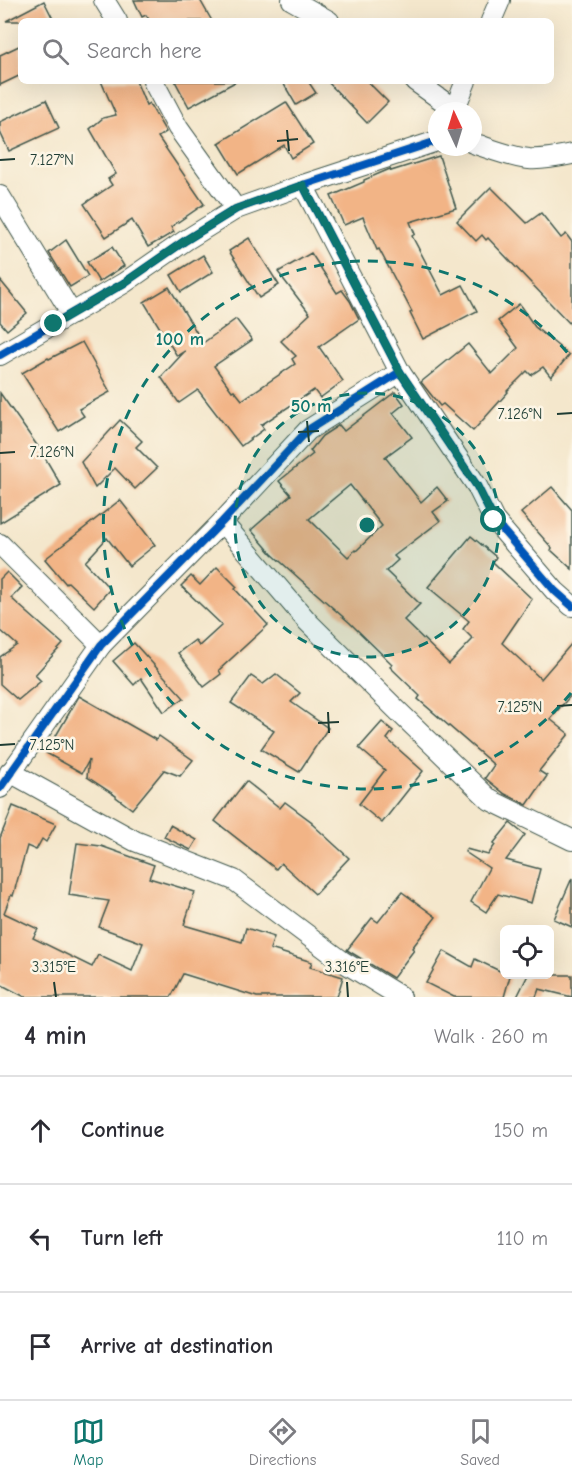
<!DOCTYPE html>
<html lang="en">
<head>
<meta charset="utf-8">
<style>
	:root { --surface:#fff; --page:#f7f7f7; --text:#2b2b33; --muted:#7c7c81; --line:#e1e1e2; --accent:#0f766e }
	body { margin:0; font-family:"Comic Neue",sans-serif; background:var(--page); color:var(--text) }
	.controls { position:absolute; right:18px; bottom:18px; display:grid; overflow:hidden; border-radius:9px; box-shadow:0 6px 24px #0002 }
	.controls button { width:54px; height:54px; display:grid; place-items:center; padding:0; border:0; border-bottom:2px solid var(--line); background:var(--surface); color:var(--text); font:30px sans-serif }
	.compass { position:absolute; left:428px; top:102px; width:54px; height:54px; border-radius:50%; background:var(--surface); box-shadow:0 6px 24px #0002; rotate:356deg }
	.stop { position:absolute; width:18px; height:18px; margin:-14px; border:4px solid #0f766e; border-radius:50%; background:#fff }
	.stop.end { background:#0f766e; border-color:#fff; box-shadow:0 2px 6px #0008 }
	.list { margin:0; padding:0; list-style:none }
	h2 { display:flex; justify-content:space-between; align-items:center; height:78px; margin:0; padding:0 24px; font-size:26px }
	h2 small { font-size:20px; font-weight:400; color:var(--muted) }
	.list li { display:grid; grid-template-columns:39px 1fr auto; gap:18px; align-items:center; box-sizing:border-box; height:108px; padding:0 24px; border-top:2px solid var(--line) }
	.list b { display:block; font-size:22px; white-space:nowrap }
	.list em { font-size:20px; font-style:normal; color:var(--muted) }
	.icon { flex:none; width:33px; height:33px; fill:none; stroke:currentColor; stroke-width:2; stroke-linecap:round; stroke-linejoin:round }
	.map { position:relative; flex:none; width:572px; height:997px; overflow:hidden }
	.search { position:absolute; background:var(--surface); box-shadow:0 6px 24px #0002; left:18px; right:18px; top:18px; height:66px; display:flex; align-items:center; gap:15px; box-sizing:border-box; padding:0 21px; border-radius:9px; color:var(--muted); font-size:22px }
	.sheet { height:402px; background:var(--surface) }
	nav { display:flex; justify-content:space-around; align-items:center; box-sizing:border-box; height:84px; border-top:2px solid var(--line); background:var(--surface); font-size:16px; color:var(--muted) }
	nav a { display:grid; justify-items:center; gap:3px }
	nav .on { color:var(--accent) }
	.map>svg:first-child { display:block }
	.building { fill:#f2b486; fill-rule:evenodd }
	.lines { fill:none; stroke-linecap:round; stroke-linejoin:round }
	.street-casing { stroke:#3f564b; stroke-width:22 }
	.street { stroke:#fff; stroke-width:20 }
	.cycleway-casing { stroke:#fcf5e5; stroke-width:11 }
	.cycleway { stroke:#0057b8; stroke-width:8 }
	.route { stroke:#0f766e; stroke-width:8 }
	.ticks { fill:none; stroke:#1f3d34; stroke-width:2 }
	.ring { fill:none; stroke:#0f766e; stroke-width:3; stroke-dasharray:10 8 }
	.ticks-label { font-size:15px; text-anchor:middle; fill:#1f3d34; stroke:#fcf5e5; stroke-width:5; stroke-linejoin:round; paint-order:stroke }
	.centre { fill:#0f766e; stroke:#fcf5e5; stroke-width:3 }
	.ring-label { font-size:18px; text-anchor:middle; font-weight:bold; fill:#0f766e; stroke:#fcf5e5; stroke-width:5; stroke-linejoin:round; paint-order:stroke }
</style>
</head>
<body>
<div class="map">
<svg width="572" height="997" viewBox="0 0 572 997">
	<rect width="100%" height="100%" fill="#fcf5e5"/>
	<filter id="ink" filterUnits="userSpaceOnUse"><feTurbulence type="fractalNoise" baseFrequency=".0167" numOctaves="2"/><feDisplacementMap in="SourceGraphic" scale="12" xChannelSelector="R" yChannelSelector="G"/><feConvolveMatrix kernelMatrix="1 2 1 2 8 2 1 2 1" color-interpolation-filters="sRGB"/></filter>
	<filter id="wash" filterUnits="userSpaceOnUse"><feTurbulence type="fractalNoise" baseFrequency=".008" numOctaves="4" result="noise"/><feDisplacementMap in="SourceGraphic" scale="24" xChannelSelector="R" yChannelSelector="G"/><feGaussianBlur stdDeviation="1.35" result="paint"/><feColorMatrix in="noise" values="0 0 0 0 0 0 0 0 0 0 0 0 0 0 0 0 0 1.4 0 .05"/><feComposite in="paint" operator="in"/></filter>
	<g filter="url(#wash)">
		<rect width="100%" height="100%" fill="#f4e7cc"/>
		<g id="blocks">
			<g class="building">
				<path d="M134 0H200L212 21H150L146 15 142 17Z"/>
				<path d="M44 1 54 21H6Z"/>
				<path d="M21 45V75L0 85V55Z"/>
				<path d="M101 81H136L146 105 149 103 166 132 158 137 204 204 171 227 174 232 148 247 132 220 106 237 84 204 112 185 108 179 116 174 90 129 103 118 116 115Z"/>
				<path d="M175 81H237L189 107Z"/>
				<path d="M282 81H308L316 93 296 105Z"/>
				<path d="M327 81H367L388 102 367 123Z"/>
				<path d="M46 100 59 128 9 151 0 132V122Z"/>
				<path d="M286 102 313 144 291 158 284 145 238 174 219 143Z"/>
				<path d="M439 156 456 208 410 222 415 234 412 236 443 295 463 285 477 311 423 339 410 313 412 312 379 249 377 250 363 217 344 225 331 196 364 182V180L390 169 391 171Z"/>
				<path d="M491 187 527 223 541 213 561 238 566 234 572 242V326L488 238 486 240 482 235 476 241 457 221Z"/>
				<path d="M249 238 279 285 259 298 229 251Z"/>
				<path d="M66 240 88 276 70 287 49 253Z"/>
				<path d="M112 247 124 266 99 282 87 262Z"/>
				<path d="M311 253 337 293 342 290 350 301 359 319 319 347 343 381 320 398 314 390 261 425 264 429 241 446 198 390 179 403 161 377 185 351 177 356 144 302 169 287 203 343 236 319 252 340 214 366 232 391 234 390 242 400 295 364 292 359 296 356 281 341 310 314 278 272Z"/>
				<path d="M203 255 213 272 181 292 171 275Z"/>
				<path d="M0 280 27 313 7 330 0 322Z"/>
				<path d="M519 304 535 327 569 355 551 377 543 367 531 375 527 371 507 391 508 392 473 431 443 404 440 406 421 382 468 344 492 374 518 348 498 321Z"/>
				<path d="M82 342 110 392 79 409 84 416 59 432 22 373 48 358 49 359Z"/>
				<path d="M395 392 404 404 393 413 412 437 385 457 421 502 437 487 448 501 433 512 440 521 394 556 398 560 386 571 420 604 404 620 449 664 473 639 463 629 469 621 428 587 471 536 496 557 493 562 532 599 502 643 541 679 572 643V694L550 719 569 734 539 771 547 776 527 805 505 794 485 778 494 765 418 699 420 696 390 667 392 664 350 623 301 580 272 554 251 530 291 495 279 481 313 454 310 451 322 436 339 425 344 431ZM350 485 382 526 356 551 355 550 348 557 309 519Z"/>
				<path d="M0 393 41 451 61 485 0 523Z"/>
				<path d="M120 420 142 441 136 447 157 468 135 489 115 468 95 488 81 462Z"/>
				<path d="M552 487 572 510V569L551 550 552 548 521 513Z"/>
				<path d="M120 500 155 545 129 566 107 538 85 562 110 589 94 607 68 582 66 584 45 559Z"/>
				<path d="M217 567 237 587 235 589 268 625 219 670 221 674 204 687 178 653 195 640 199 646 222 625 181 586 191 576 200 585Z"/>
				<path d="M7 572 22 587 11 598 63 644 35 675 41 681 18 700 0 684V657L17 645 0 630V579Z"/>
				<path d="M134 643 184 698 164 712 141 678 134 685 113 661Z"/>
				<path d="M276 674 300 693 291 702 328 728 299 772 261 749 274 731 231 703 251 676 263 684Z"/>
				<path d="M79 696 156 740 159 736 193 760 180 776 164 770 132 809 116 797V796L87 777 89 760 82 773 46 753Z"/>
				<path d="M382 722 393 731 387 739 423 771 382 823 359 804 385 770 359 748Z"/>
				<path d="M246 781 280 808 285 802 312 822V824L349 858 315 894 281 863 276 869 215 821Z"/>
				<path d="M13 806 56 824 46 842 42 839 36 850 27 846 13 896 11 895 4 913 38 929 33 938 92 967 98 955 132 971 143 943 99 927 109 901 69 895 77 843 101 846 154 865 149 878 195 892 184 925 242 942 246 928 274 937 270 949 312 962 310 967 343 977 337 997H257L183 974 171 997H25L0 984V838Z"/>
				<path d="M510 823 525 835 506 860 540 869 531 903 498 894 486 912 471 902 489 868 465 852 466 849 488 855 495 845 493 844Z"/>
				<path d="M170 825 197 840 191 850 164 837Z"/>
				<path d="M572 878V927L554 919Z"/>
				<path d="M402 892 436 917 412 948 414 950 393 978 347 950 372 918 378 922Z"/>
				<path d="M444 951 472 967 475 959 510 976 504 997H454L426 983Z"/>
				<path d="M528 975H572V997L539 989 536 997H517Z"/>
			</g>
		</g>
	</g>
	<g filter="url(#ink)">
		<use href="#blocks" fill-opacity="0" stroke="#3f564b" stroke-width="1.5"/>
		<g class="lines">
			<defs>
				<g id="street">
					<path d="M104 0 117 21"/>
					<path d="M292 0 329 21"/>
					<path d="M491 21 500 0"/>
					<path d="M153 81 178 128 236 209"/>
					<path d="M415 81 454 109"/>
					<path d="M454 111 466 81"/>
					<path d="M473 143C491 149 510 157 529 159 543 160 558 157 572 154"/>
					<path d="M303 185 400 372 477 486 494 520 555 591 572 606"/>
					<path d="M0 196 72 314"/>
					<path d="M0 355 124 283 186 240 236 209 303 185 437 141"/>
					<path d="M222 522 308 622 399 712 490 800 572 840"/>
					<path d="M0 544 101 645"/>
					<path d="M10 772 135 841 234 880 342 961 401 997"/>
					<path d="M0 788 101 645 222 522 308 430 400 372"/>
				</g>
			</defs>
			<use href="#street" class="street-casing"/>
			<use href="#street" class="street"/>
			<defs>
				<g id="cycleway">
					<path d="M303 185 400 372 477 486 494 520 555 591 572 606"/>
					<path d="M0 355 124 283 186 240 236 209 303 185 437 141"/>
					<path d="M0 788 101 645 222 522 308 430 400 372"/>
				</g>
			</defs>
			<use href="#cycleway" class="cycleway-casing"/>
			<use href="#cycleway" class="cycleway"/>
		</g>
	</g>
	<g class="lines" filter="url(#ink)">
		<path class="route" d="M54 324 124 283 186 240 236 209 303 185 400 372 477 486 494 520"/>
	</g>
	<path class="ticks" d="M287 130 289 151M277 141 298 139M0 160 15 159M557 414 572 413M307 421 309 442M298 432 319 431M0 453 15 452M557 706 572 705M328 712 329 733M318 723 339 722M0 745 15 744M54 982 56 997M347 982 348 997"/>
	<circle cx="367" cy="525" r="132" fill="#0f766e" fill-opacity=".12"/>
	<g class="ring">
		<circle cx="367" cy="525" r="132"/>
		<path d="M571 693A264 264 0 1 1 571 357"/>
	</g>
	<g class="ticks-label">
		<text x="52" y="165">7.127°N</text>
		<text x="520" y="419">7.126°N</text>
		<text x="52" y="457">7.126°N</text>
		<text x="520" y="712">7.125°N</text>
		<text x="52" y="750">7.125°N</text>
		<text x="54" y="972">3.315°E</text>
		<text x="347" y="972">3.316°E</text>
	</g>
	<circle cx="367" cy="525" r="9" class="centre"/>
	<g class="ring-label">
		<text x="180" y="345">100 m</text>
		<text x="311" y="412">50 m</text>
	</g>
</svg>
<div class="controls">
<button><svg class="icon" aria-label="locate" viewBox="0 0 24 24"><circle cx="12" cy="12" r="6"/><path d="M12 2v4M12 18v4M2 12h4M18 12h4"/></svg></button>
</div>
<svg class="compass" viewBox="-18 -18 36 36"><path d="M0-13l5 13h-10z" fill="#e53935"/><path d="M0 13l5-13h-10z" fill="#7c7c81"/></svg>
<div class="stop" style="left:494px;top:520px"></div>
<div class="stop end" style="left:54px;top:324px"></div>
<div class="search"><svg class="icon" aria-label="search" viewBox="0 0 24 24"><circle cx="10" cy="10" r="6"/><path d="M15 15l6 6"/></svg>Search here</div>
</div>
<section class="sheet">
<h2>4 min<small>Walk · 260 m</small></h2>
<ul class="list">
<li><svg class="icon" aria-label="ahead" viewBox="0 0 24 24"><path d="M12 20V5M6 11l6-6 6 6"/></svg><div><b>Continue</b></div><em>150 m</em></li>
<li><svg class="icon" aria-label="left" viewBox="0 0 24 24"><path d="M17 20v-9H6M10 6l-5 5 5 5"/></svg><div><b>Turn left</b></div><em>110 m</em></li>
<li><svg class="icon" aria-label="arrive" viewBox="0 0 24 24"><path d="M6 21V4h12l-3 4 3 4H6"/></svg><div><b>Arrive at destination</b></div></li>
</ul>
</section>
<nav>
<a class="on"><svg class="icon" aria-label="map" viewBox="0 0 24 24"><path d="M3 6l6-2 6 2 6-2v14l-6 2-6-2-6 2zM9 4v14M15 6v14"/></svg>Map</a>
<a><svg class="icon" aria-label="directions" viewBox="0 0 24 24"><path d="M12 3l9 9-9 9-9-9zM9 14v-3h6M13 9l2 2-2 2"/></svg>Directions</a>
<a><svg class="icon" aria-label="saved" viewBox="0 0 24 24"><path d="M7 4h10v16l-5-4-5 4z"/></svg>Saved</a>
</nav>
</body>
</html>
